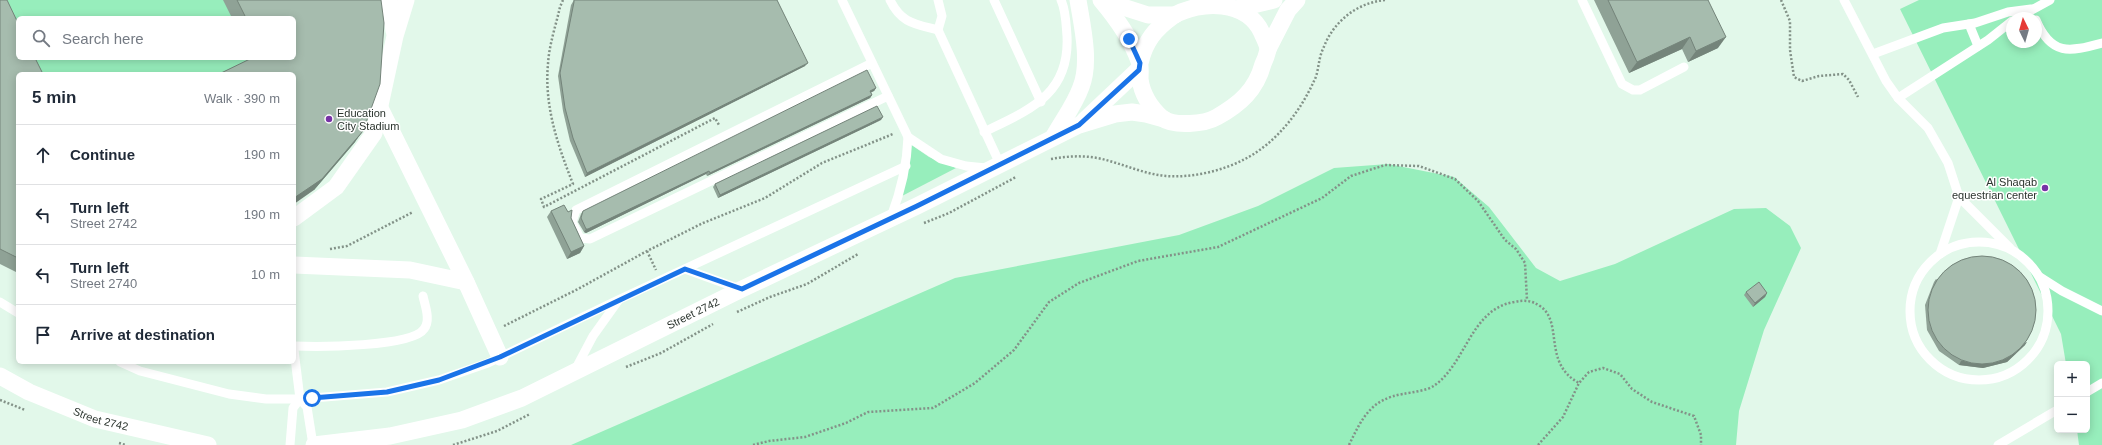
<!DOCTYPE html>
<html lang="en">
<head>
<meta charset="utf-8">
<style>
	:root { --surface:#fff; --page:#f2f2f3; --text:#1f2937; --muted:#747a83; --line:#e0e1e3 }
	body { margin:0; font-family:Helvetica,sans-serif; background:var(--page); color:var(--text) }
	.controls { position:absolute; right:12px; bottom:12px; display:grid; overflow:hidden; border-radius:6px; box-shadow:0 2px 10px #0003 }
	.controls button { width:36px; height:36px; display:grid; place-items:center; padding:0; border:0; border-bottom:1px solid var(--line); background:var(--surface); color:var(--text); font:20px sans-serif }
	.compass { position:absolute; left:2006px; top:12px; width:36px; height:36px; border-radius:50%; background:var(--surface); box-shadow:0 2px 10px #0003; rotate:355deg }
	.stop { position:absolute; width:12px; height:12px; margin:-9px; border:3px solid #1a73e8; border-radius:50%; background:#fff }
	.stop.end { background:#1a73e8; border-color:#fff; box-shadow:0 1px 4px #0008 }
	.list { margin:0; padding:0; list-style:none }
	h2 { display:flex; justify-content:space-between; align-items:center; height:52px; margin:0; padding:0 16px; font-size:17px }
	h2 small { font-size:13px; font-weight:400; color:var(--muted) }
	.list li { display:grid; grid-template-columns:26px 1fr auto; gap:12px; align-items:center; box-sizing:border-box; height:60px; padding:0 16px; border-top:1px solid var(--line) }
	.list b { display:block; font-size:15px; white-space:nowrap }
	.list p { margin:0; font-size:13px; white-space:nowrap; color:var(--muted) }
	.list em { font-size:13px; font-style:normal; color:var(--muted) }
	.icon { flex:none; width:22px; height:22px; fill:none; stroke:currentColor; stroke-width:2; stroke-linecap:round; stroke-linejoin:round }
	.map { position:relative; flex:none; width:2102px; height:445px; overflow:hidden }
	.search { position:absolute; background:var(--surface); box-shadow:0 2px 10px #0003; left:16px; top:16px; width:280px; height:44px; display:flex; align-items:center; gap:10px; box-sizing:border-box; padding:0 14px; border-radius:6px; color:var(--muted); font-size:15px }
	.panel { position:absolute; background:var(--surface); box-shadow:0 2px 10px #0003; left:16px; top:72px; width:280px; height:292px; border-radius:6px }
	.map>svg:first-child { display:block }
	.green { fill:#97eebc; fill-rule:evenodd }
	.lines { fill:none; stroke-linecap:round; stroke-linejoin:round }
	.path { stroke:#839288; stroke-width:2.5; stroke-dasharray:2 2; stroke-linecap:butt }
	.lane { stroke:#fff; stroke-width:9 }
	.street { stroke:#fff; stroke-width:17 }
	.wall { fill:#8fa296 }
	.shaded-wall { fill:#74847a }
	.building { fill:#a6bcae; stroke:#74847a }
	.route { stroke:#1a73e8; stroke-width:5 }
	.poi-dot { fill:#7732a6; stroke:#fff; stroke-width:1.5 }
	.labels { text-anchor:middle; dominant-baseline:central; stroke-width:3; stroke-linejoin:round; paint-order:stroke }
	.poi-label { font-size:11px; fill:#2b342e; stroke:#fff; text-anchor:start }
	.street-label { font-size:11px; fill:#2b342e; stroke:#fff }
</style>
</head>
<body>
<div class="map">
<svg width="2102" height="445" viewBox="0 0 2102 445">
	<rect width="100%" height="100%" fill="#e2f8ea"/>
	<g class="green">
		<path d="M0 0H371L372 95 355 142 314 190 294 74H18ZM18 18H294V58H18Z"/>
		<path d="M1919 0H2102V445H2079L2077 430H2087V364H2066L2061 334 1900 9ZM2012 18H2036V42H2012Z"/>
		<path d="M910 144 929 157 956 168 902 196Z"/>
		<path d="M1388 164 1454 177 1489 207 1536 268 1560 281 1615 264 1734 209 1766 208 1790 226 1801 248 1764 330 1739 411 1736 445H571L955 278 1179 235 1258 206 1334 168Z"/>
	</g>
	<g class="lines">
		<g class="path">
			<path d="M563 0 560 7C556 25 549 45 548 64 544 106 558 146 573 184L541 199 544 207 715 118 719 125"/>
			<path d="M1781 0 1790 21V50L1794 77 1802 81 1819 76 1843 74 1849 80 1858 97"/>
			<path d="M1051 159C1068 156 1085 155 1102 159 1123 164 1144 174 1166 176 1192 178 1222 171 1245 159 1276 143 1300 112 1314 81 1319 72 1318 59 1323 49 1333 22 1356 3 1385 0"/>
			<path d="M924 223 949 213 1016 177"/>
			<path d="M330 249 347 246 413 212"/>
			<path d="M647 251 656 270"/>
			<path d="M737 312 770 297 807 284 858 254"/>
			<path d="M504 326 578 289 647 251 703 223 765 198 822 163 893 134"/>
			<path d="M626 367 661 353 713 324"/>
			<path d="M0 400 25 410"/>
			<path d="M119 443 126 445"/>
			<path d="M453 445 497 431 530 414"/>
			<path d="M753 445 769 441 805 437 846 423 868 412 933 408 975 383 1014 350 1049 302 1079 283 1138 261 1218 247 1322 198 1351 176 1385 165 1419 166 1455 179 1478 201 1505 240 1516 249 1525 263 1527 300"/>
			<path d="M1349 445C1362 418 1371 399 1403 394 1412 392 1427 391 1435 385 1466 363 1471 309 1514 302 1524 300 1531 300 1540 306 1564 322 1542 363 1579 383"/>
			<path d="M1538 445 1563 417 1579 383 1589 372 1603 368 1620 374 1632 389 1652 402 1694 416 1701 435V445"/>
		</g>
		<g class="lane">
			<path d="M842 0 908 137 941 159 966 166 986 168"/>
			<path d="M890 0C901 23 915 24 938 30"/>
			<path d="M938 0 942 16 938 30 1000 164"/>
			<path d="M994 0 1041 102"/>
			<path d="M1582 0 1622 84 1633 90H1640L1684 67"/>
			<path d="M1844 0 1886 81 1898 98 1928 128 1948 163 1959 197 2010 248"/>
			<path d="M2017 18 2050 0"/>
			<path d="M2036 20C2051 56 2069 52 2102 43"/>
			<path d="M1969 24 1978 46"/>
			<path d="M1873 54 1943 28 1975 23 2008 12 2031 9"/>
			<path d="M872 63 576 210 572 222 580 238 590 239 888 96"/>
			<path d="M1898 98 1988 40 2012 21"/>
			<path d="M984 132C1029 110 1070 95 1067 36 1066 24 1066 11 1061 0"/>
			<path d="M891 217C901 191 907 165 908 137"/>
			<circle cx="1979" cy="311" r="69"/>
			<path d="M1940 254 1959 197"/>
			<path d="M685 269 740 289"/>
			<path d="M2040 277 2062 291 2102 311"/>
			<path d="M0 302 18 313"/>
			<path d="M294 346C317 347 412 347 424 329 431 320 425 306 423 296"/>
			<path d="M294 350 300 399 307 407 313 445"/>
			<path d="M120 362 140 371 229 394 266 399H300L293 408 290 445"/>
			<path d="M575 370 593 336 618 301"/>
			<path d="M2087 392 2102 383"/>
			<path d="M300 399 387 392 439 380 488 363 618 300 906 166"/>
			<path d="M1998 445 2057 410"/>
		</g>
		<g class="street">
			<path d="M389 0 394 31"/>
			<path d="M1101 0C1117 19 1131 38 1139 61 1141 66 1140 74 1140 79 1142 94 1151 108 1162 118 1174 127 1205 124 1217 117 1240 104 1256 90 1263 64 1265 60 1267 54 1268 50 1268 45 1264 38 1262 33 1247 0 1201 0 1173 16 1155 29 1145 41 1140 63"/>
			<path d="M1104 1 1148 15H1175"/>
			<path d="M1236 9 1274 0"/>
			<path d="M1268 49 1288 10 1297 0"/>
			<path d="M380 108 466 282 500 357"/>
			<path d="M1084 121 1139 69"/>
			<path d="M1054 136C1063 120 1075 104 1081 87 1091 62 1082 25 1078 0"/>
			<path d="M294 218 336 187 374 133 395 36 406 0"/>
			<path d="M294 265 410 270 466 282"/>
			<path id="s1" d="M0 376 29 392 95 419 208 445"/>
			<path id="s2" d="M314 445 390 436 462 420 522 398 742 289 917 206 1079 125 1115 114 1132 112 1146 114 1164 119"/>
		</g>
	</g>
	<g class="wall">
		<path d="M0 0 18 74V273L0 264Z"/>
		<path d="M223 0H381L355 142 314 190 252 58H294V18H232Z"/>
		<path d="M574 0H777L805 66 585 177 570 141 563 111 558 76 571 5Z"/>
		<path d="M1594 0H1708L1718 48 1688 62 1682 49 1629 73Z"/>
		<path d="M876 88 874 91 871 92 872 95 870 98 707 176 706 174 586 233 584 232 578 222 581 214 583 211Z"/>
		<path d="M881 120 718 198 713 187 715 184Z"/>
		<path d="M551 211 571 218 584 246 580 253 567 259 547 217Z"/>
		<path d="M1936 279 2025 345 2007 362 1983 368 1959 365 1939 351 1927 330 1925 305 1934 282Z"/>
		<path d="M1746 292 1767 293 1765 297 1753 307 1744 295Z"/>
	</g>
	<g class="shaded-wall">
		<path d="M1690 37 1682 49 1629 73 1637 62Z"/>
		<path d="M1726 37 1718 48 1688 62 1696 51Z"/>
		<path d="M808 63 805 66 585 177 587 173Z"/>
		<path d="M876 88 874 91 868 94 870 91Z"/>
		<path d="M872 95 870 98 707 176 710 173Z"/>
		<path d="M883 117 881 120 718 198 720 195Z"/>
		<path d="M363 131 355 142 314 190 294 204V198Z"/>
		<path d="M709 171 706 174 586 233 584 232 586 229Z"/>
		<path d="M584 246 580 253 567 259 571 252Z"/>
		<path d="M1767 293 1765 297 1753 307 1755 303Z"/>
		<path d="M2027 342 2025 345 2007 362 1983 368 1959 365 1961 361Z"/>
	</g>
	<g class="building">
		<path d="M0 0H7L18 23V58H35L43 74H18V258L0 249Z"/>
		<path d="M237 0H381L384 23 380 84 363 131 322 179 294 198V74H219L252 58H294V18H246Z"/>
		<path d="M574 0H777L808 63 587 173 573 138 565 108 560 73 574 2Z"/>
		<path d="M1608 0H1708L1726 37 1696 51 1690 37 1637 62Z"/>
		<path d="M867 70 876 88 870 91 872 95 710 173 709 171 588 229H586L581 218 583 211Z"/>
		<path d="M877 106 883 117 720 195 715 184Z"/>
		<path d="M564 205 568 212 572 210 571 218 584 246 571 252 551 211Z"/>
		<circle cx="1982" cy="310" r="54"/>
		<path d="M1759 282 1767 293 1755 303 1746 292Z"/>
	</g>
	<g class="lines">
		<path class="route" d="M312 398 387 392 439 380 500 357 685 269 742 289 917 206 1079 125 1139 70 1140 63 1129 39"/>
	</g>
	<g class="poi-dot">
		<circle cx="329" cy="119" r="4"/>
		<circle cx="2045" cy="188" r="4"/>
	</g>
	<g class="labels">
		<g class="poi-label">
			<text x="337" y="113">Education<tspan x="337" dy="13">City Stadium</tspan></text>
			<text x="2037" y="182" text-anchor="end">Al Shaqab<tspan x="2037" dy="13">equestrian center</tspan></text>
		</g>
		<g class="street-label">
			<text stroke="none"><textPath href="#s2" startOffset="405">Street 2742</textPath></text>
			<text stroke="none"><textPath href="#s1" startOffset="110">Street 2742</textPath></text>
		</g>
	</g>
</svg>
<div class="controls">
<button>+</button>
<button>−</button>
</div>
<svg class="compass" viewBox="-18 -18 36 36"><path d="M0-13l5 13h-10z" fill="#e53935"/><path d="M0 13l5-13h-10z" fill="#747a83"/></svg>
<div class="stop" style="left:312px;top:398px"></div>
<div class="stop end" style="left:1129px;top:39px"></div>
<div class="search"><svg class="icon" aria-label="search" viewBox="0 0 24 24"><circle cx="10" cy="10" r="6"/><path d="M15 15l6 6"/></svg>Search here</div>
<section class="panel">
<h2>5 min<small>Walk · 390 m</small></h2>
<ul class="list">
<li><svg class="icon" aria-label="ahead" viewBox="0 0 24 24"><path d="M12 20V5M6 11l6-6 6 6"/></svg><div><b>Continue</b></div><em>190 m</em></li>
<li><svg class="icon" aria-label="left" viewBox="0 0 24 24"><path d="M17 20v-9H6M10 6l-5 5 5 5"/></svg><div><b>Turn left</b><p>Street 2742</p></div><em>190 m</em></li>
<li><svg class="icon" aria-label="left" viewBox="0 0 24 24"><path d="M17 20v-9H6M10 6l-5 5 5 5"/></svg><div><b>Turn left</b><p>Street 2740</p></div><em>10 m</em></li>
<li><svg class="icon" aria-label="arrive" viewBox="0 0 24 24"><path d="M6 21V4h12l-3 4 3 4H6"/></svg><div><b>Arrive at destination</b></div></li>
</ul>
</section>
</div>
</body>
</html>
